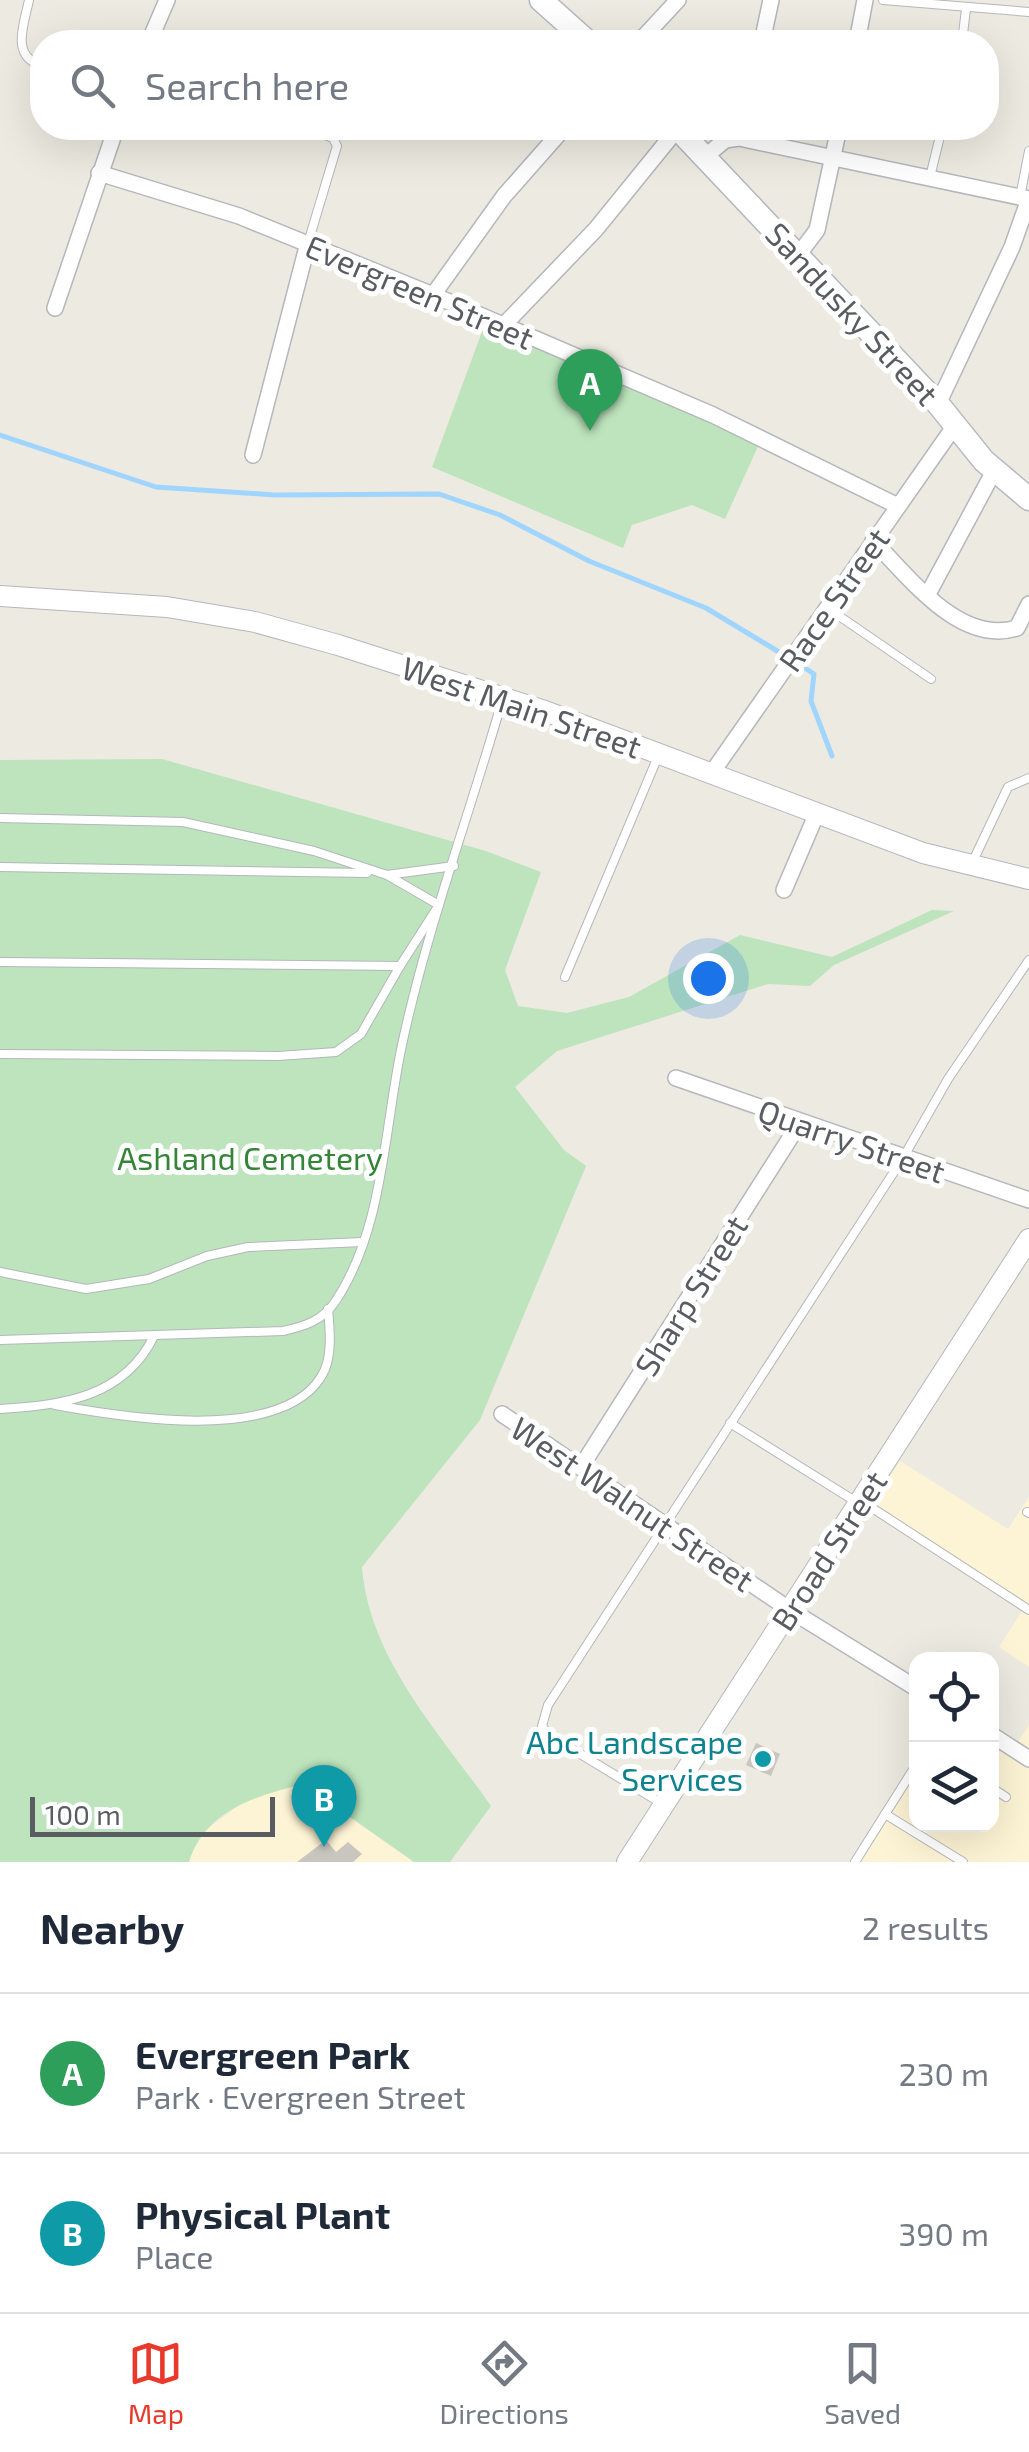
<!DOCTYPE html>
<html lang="en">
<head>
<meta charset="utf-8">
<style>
	:root { --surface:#fff; --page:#f6f6f7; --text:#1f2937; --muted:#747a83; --line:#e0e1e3; --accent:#e8392b }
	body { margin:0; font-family:"Exo 2",sans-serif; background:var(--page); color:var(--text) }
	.controls { position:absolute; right:30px; bottom:30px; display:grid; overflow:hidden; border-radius:20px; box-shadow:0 10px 40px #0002 }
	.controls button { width:90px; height:90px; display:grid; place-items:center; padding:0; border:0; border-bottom:2px solid var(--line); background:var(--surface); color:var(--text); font:50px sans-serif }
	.scale { position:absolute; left:30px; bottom:25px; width:245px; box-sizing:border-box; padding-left:10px; border:5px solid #595d62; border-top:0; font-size:28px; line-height:35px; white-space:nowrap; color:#595d62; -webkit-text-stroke:8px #fff; paint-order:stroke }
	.you { position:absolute; left:708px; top:978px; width:35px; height:35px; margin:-25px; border:8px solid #fff; border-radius:50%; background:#1a73e8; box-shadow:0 0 0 15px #1a73e833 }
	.badge { display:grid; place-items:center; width:65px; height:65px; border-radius:50%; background:var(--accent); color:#fff; font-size:32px; font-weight:700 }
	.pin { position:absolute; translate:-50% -82px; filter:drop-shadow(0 2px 5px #0008) }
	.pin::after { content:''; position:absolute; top:52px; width:35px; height:30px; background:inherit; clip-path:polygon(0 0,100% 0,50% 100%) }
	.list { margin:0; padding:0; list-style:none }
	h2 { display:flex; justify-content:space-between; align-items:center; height:130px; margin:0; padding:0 40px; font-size:42px }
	h2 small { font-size:32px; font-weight:400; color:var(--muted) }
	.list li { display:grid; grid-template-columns:65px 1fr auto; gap:30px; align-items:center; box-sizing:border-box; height:160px; padding:0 40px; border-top:2px solid var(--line) }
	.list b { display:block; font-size:38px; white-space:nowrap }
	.list p { margin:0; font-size:32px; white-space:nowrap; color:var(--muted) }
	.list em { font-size:32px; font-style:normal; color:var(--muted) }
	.icon { flex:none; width:55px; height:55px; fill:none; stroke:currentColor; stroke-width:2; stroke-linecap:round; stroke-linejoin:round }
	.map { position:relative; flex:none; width:1029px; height:1862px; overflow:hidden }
	.search { position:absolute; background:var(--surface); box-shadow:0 10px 40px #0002; left:30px; right:30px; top:30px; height:110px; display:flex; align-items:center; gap:25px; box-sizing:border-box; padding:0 35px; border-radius:40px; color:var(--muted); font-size:38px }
	.sheet { height:450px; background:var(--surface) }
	nav { display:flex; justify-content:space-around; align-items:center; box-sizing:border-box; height:140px; border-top:2px solid var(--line); background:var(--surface); font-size:28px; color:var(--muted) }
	nav a { display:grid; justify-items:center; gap:5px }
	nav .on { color:var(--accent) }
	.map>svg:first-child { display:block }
	.commercial { fill:#fdf4d5 }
	.green { fill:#bde4bd }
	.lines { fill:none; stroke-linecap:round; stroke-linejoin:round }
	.stream { stroke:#9fd5fe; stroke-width:5 }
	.building { fill:#c9c6c0 }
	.service-casing { stroke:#b4b7bc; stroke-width:10 }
	.minor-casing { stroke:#b4b7bc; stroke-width:18 }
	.tertiary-casing { stroke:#b4b7bc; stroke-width:22 }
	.secondary-casing { stroke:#b5b8be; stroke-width:25 }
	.service { stroke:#fff; stroke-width:8 }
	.minor { stroke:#fff; stroke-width:15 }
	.tertiary { stroke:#fff; stroke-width:20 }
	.secondary { stroke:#fff; stroke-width:22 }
	.culture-dot { fill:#0f9aa8; stroke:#fff; stroke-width:4 }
	.labels { text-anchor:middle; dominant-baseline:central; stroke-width:10; stroke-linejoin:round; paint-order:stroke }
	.street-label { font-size:32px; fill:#595d62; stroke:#fff }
	.park-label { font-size:32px; fill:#358539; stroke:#fff }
	.culture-label { font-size:32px; fill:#0d838f; stroke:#fff; text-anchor:end }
</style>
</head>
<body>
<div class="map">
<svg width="1029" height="1862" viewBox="0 0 1029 1862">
	<rect width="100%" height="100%" fill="#edeae1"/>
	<g class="commercial">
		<path d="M900 1461 1008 1529 1029 1497V1667L999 1647 1026 1605 871 1506Z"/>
		<path d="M1029 1725V1862H851L916 1758V1824H992V1729L1016 1745Z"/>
		<path d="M303 1784 414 1862H189L197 1837 248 1798Z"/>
	</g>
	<g class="green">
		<path d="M484 326 760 442 725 519 692 505 632 525 623 548 432 467Z"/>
		<path d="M162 759 486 851 541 872 505 970 518 1006 567 1013 629 997 740 935 832 957 932 910 954 911 834 965 810 986 768 984 557 1051 515 1087 564 1150 586 1166 480 1420 362 1567C369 1659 440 1733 491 1806L450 1862H414L303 1784C255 1796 205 1811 189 1862H0V760Z"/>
	</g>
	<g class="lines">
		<g class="stream">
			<path d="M0 435 156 487 275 495 439 494 500 515 589 561 706 608 779 652"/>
			<path d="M802 666 814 674 811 701 832 756"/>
		</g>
	</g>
	<g class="building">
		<path d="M756 1743 780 1754 771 1776 746 1765Z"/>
		<path d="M326 1840 336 1852 348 1842 362 1854 353 1862H297Z"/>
	</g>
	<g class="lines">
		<defs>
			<g id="service">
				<path d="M29 0C24 25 10 56 42 66"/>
				<path d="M883 0 1029 12"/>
				<path d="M962 42 966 9"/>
				<path d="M306 128 333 138 337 146 308 243"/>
				<path d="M930 177 942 128"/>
				<path d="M1020 197 1029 151"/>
				<path d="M826 607 931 679"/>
				<path d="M0 818 183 822 314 851 387 875 454 866"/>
				<path d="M973 861 1008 787 1029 778"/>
				<path d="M0 867 367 873"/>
				<path d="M0 962 400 966 439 905 387 875"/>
				<path d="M565 977 659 754"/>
				<path d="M0 1054 278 1056 336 1052 361 1034 400 966"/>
				<path d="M0 1272 86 1289 149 1279 207 1256 248 1247 362 1242"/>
				<path d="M0 1340 283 1331C305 1326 322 1321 335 1302 384 1229 384 1128 402 1045 427 928 469 816 502 701"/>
				<path d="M55 1405C121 1417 279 1444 321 1377 333 1359 330 1330 328 1309"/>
				<path d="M0 1409C62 1405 124 1398 154 1336"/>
				<path d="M730 1423 858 1503"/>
				<path d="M860 1500 1029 1610"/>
				<path d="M1027 1512 1029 1513"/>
				<path d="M992 1788 1006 1797"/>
				<path d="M661 1803 549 1735 542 1726 548 1705 903 1158 948 1079 1029 960"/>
				<path d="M885 1814 963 1862"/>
				<path d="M855 1862 916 1765"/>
			</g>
			<g id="minor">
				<path d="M149 42 167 0"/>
				<path d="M639 42 678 0"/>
				<path d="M762 42 771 0"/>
				<path d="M857 42 865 0"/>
				<path d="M706 156 725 140 739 138 1029 199"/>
				<path d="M99 173 239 216 433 295 713 415 898 506"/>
				<path d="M799 254 817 230 839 128"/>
				<path d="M433 295 504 196 564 128"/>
				<path d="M55 308 116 128"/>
				<path d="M502 327 596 229 678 128"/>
				<path d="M938 404 1012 247 1029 199"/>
				<path d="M253 455 308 243"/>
				<path d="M873 541C909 576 959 646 1017 628L1029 604"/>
				<path d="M928 594 994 471"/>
				<path d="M711 774 956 424"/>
				<path d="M784 890 817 813"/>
				<path d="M676 1078 1029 1200"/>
				<path d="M502 1414 790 1610 916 1688"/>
				<path d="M581 1467 799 1124"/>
				<path d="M992 1735 1029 1759"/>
			</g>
			<g id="tertiary">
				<path d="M0 596 167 607 255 622 338 645 545 711 923 853 1029 879"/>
				<path d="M627 1862 1029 1239"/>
			</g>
			<g id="secondary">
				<path d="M541 0 588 42"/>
				<path d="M677 128 938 404 984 461 1029 499"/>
			</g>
		</defs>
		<use href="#service" class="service-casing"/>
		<use href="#minor" class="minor-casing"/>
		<use href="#tertiary" class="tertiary-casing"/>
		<use href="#secondary" class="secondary-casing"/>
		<use href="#service" class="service"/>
		<use href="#minor" class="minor"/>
		<use href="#tertiary" class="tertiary"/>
		<use href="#secondary" class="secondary"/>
	</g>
	<circle class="culture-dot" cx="763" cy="1759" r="10"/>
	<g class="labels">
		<g class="street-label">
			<text transform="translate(420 291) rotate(23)">Evergreen Street</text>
			<text transform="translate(853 313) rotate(47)">Sandusky Street</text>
			<text transform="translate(833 599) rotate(-55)">Race Street</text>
			<text transform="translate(522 706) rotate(19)">West Main Street</text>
			<text transform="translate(852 1140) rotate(19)">Quarry Street</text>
			<text transform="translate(690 1295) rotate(-58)">Sharp Street</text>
			<text transform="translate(633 1503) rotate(34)">West Walnut Street</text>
			<text transform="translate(828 1550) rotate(-57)">Broad Street</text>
		</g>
		<g class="park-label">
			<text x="250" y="1157">Ashland Cemetery</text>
		</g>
		<g class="culture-label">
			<text x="743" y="1741">Abc Landscape<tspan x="743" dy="37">Services</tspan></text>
		</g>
	</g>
</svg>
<div class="controls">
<button><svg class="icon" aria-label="locate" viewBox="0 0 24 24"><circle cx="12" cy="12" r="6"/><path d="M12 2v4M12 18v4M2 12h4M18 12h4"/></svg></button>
<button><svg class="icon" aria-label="layers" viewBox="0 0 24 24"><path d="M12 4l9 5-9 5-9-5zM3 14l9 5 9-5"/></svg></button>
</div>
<div class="scale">100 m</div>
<div class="you"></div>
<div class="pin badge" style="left:590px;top:431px;background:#2e9e5b">A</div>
<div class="pin badge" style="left:324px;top:1847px;background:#0f9aa8">B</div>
<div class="search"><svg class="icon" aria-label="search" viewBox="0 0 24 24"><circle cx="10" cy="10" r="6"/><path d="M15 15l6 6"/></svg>Search here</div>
</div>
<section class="sheet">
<h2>Nearby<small>2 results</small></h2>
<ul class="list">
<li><span class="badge" style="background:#2e9e5b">A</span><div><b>Evergreen Park</b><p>Park · Evergreen Street</p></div><em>230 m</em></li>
<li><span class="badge" style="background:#0f9aa8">B</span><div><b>Physical Plant</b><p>Place</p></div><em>390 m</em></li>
</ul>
</section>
<nav>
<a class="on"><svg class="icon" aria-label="map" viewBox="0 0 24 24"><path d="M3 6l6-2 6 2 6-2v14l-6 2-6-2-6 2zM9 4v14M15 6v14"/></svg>Map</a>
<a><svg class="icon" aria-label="directions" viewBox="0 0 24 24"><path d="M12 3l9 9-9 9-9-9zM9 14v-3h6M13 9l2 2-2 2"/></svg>Directions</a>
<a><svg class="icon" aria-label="saved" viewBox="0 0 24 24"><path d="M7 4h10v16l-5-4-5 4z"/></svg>Saved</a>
</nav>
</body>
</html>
